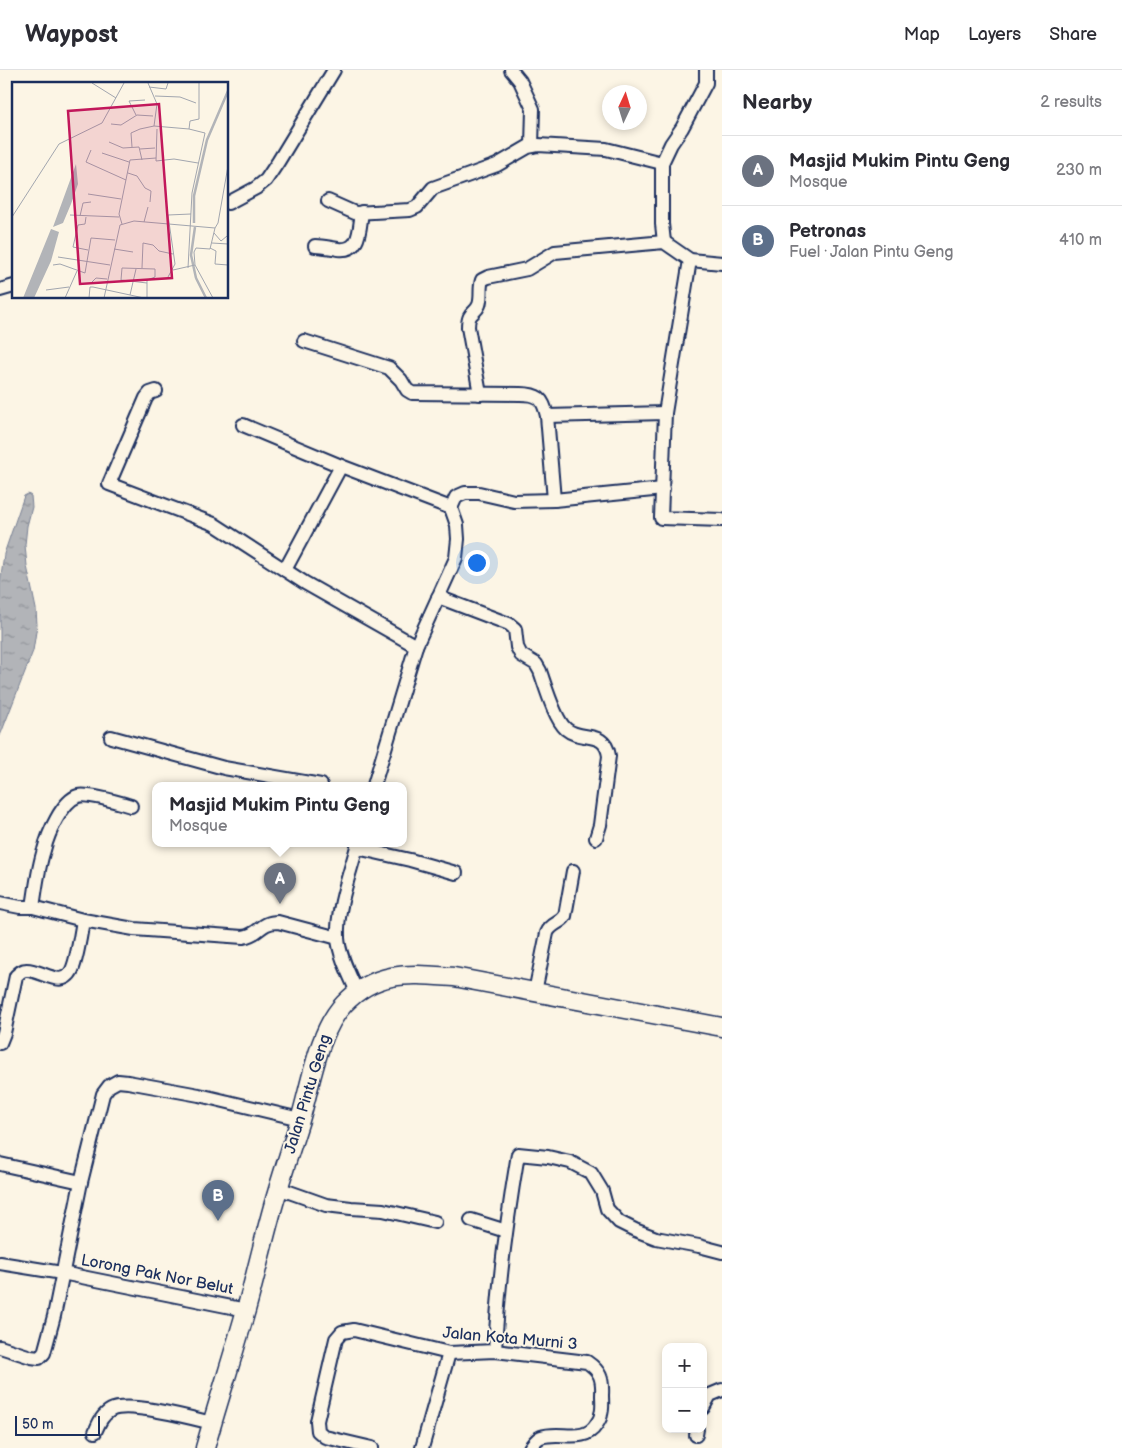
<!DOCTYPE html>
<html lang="en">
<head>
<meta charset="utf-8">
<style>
	:root { --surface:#fff; --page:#f7f7f7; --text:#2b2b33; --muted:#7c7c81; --line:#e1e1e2; --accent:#0b8043 }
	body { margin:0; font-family:"Balsamiq Sans",sans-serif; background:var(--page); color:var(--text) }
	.controls { position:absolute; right:15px; bottom:15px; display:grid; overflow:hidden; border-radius:10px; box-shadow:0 2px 8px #0003 }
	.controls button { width:45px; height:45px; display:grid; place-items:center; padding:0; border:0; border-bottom:1px solid var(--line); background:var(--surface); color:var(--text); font:25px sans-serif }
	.compass { position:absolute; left:602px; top:15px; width:45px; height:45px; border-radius:50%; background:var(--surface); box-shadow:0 2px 8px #0003; rotate:4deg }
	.scale { position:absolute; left:15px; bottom:12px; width:85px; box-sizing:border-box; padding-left:5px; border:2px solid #1b2f5e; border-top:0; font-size:14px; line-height:18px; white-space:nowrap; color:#1b2f5e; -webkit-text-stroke:4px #fcf5e5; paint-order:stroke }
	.you { position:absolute; left:476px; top:492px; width:18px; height:18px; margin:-12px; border:4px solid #fff; border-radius:50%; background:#1a73e8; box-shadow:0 0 0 8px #1a73e833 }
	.badge { display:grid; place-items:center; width:32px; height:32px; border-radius:50%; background:var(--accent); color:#fff; font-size:16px; font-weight:700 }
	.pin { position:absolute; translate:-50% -41px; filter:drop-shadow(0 1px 2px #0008) }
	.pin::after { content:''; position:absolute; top:26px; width:18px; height:15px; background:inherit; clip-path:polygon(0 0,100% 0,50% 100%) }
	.popup { position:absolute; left:152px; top:712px; width:255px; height:65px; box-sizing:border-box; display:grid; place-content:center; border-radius:10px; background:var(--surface); filter:drop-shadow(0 1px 4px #0005); font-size:16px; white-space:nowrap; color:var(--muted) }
	.popup b { font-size:19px; color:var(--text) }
	.popup::after { content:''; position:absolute; left:50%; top:100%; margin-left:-10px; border:10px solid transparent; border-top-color:var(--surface) }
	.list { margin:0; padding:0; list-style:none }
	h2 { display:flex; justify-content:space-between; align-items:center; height:65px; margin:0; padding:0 20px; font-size:21px }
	h2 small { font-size:16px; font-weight:400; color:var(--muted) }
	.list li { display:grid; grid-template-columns:32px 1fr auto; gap:15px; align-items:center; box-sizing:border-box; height:70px; padding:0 20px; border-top:1px solid var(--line) }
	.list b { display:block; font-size:19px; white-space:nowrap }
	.list p { margin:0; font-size:16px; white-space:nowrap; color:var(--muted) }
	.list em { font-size:16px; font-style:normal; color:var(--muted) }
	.map { position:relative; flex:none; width:722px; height:1378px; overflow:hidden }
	header { display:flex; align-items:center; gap:30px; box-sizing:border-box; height:70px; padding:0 25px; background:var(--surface); border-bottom:1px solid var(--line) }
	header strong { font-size:24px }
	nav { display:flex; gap:28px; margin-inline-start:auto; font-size:18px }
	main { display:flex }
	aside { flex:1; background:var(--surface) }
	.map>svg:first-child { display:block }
	.water { fill:url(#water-ripples); stroke:#767f94 }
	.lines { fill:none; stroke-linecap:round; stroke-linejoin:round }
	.street-casing { stroke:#1b2f5e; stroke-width:16 }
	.secondary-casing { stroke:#1b2f5e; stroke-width:21 }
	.street { stroke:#fcf5e5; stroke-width:12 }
	.secondary { stroke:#fcf5e5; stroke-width:18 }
	.labels { text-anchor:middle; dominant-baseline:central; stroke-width:4; stroke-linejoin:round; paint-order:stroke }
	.street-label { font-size:16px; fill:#1b2f5e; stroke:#fcf5e5 }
	.inset-river { fill:none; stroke:#b2b4b8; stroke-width:2.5 }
	.inset-road { fill:none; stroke:#a2a6af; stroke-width:1 }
	.view { fill:#c2185b; fill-opacity:0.15; stroke:#c2185b; stroke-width:2.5 }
	.inset-edge { fill:none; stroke:#1b2f5e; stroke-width:2.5 }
</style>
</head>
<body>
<header>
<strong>Waypost</strong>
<nav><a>Map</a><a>Layers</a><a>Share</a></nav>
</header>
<main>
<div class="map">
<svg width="722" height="1378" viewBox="0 0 722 1378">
	<defs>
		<pattern id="water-ripples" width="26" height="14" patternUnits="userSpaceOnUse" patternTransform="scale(1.25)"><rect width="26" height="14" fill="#b2b4b8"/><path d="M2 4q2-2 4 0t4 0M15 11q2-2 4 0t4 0" fill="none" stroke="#909399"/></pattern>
	</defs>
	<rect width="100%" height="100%" fill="#fcf5e5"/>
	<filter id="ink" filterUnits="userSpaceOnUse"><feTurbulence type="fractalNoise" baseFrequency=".02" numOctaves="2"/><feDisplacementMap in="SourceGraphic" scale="10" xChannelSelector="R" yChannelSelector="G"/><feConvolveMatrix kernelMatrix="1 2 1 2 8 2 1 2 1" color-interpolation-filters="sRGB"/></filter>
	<g filter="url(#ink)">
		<path class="water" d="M28 424 31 426 32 437 27 456 25 475 27 496 36 539 37 555 33 581 0 666V513L4 484 24 426Z"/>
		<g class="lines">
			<defs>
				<g id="street">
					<path d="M511 0 520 11 533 39 532 76"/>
					<path d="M328 131 355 143 410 140 417 137 433 118 497 95 528 77 538 75 606 79 662 93"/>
					<path d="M228 133 256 118 266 110 278 92 334 0"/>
					<path d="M664 172 662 154V93L671 74 682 58 706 13V0"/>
					<path d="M315 176C323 176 330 178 338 179 361 182 359 159 362 142"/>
					<path d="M690 190 665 343 661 448 722 450"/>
					<path d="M0 220 14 216"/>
					<path d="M304 271 389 298 401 310 407 320 412 323 520 324C538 324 543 328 547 346L554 430"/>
					<path d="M156 321 150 323 146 328 109 414 214 454 305 513 416 576"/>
					<path d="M480 324 468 257C468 241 475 245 479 235 482 227 479 218 482 210L488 207 527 199 555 182 664 172 690 190 722 193"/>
					<path d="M547 346 665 343"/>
					<path d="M243 355 341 396 451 438"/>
					<path d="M285 500 341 396"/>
					<path d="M438 527 509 554 515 559 517 577 521 585 536 594 540 601C545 615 555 650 566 659 581 672 605 659 609 686L600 755 596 768"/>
					<path d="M111 667 224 698 321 715"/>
					<path d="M374 715 416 576 456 488 458 469 457 455 451 438 456 427 465 423H479L514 431 554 430 663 419"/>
					<path d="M357 778 410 790 456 803"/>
					<path d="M0 833 20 837H33L83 850 134 859 243 867C261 864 259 852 278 852L338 868"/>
					<path d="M33 837C36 818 38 798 44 780 48 764 62 731 78 726 88 723 121 733 131 736"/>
					<path d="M357 922C350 906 339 885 338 868 336 840 351 800 358 773"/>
					<path d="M535 922 547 863C551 853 560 854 565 846L573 801"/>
					<path d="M0 973 4 963 16 906C19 903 22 900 26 900 41 899 62 920 72 900 77 889 81 863 83 850"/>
					<path d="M0 1094 81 1112"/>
					<path d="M278 1118 326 1135 351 1138 383 1140 435 1152"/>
					<path d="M471 1150 506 1161"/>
					<path d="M0 1193 62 1203 246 1240"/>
					<path d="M0 1277 31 1287 39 1288 44 1283 54 1246 81 1112 103 1024 109 1016 118 1011 128 1012 199 1025 300 1049"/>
					<path d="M495 1281C498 1215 507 1149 518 1084L548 1087 570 1092 591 1103 602 1121 607 1139 619 1152 635 1160 656 1168 699 1176 722 1182"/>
					<path d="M703 1338 710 1325 722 1320"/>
					<path d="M95 1362C99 1353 102 1345 111 1340 128 1331 192 1348 212 1353"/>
					<path d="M696 1365 697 1359"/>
					<path d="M372 1378 325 1367 318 1361 317 1351 336 1269 342 1262 354 1260 449 1283 495 1281 587 1292C600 1301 603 1308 602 1325 602 1331 603 1339 601 1344 601 1348 598 1352 596 1355 584 1374 559 1360 541 1367 536 1369 533 1374 530 1378"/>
					<path d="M422 1378 449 1283"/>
				</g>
				<path id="secondary" d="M205 1378C218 1332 233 1286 246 1240 256 1204 264 1168 274 1133 282 1105 291 1078 300 1050 311 1014 318 961 344 934 377 899 411 904 454 907L722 957"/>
			</defs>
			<use href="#street" class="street-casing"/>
			<use href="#secondary" class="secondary-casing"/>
			<use href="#street" class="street"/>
			<use href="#secondary" class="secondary"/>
		</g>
	</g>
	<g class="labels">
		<g class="street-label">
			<text transform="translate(308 1024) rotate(-73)">Jalan Pintu Geng</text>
			<text transform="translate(157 1205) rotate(11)">Lorong Pak Nor Belut</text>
			<text transform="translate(510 1269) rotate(5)">Jalan Kota Murni 3</text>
		</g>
	</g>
	<g transform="translate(12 12)">
		<rect width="216" height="216" fill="#fcf5e5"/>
		<path d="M64 82 66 102 59 122 51 141 41 145ZM39 147 47 150 39 179 22 216H11Z" fill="#b2b4b8"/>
		<path class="inset-river" d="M182 141V114L195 58 216 9M183 145 179 173 184 196M184 196 194 216"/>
		<path class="inset-road" d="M80 1 104 16M136 1 145 22 142 44M137 5 154 7 156 1M143 14 168 15 184 21M124 33 117 19 133 18M99 42 109 43 125 33 141 34M145 47 144 79 162 77 186 81M97 60 111 66 127 65 130 78M120 65 119 51 128 47 142 44 177 47 178 39 187 37V1M128 67 143 66M79 68 74 80 114 98M90 71 117 80M116 91 125 94 133 106 139 109 138 120M76 112 109 117M58 133 107 135M68 134 71 121 79 120M0 135 47 62 90 41 112 1M74 135 73 142 66 143 61 165 76 168M132 140 136 125M110 142 107 132 118 78 144 76M202 151 209 159 215 154M200 161 216 162M198 166 204 169 203 182 216 183M102 167 121 170M46 175 98 183M41 183 48 182 73 191 79 156 103 158M130 186 131 161 141 163 147 169 161 172M176 186 180 111 193 51 177 47M161 188 183 183M156 195 163 182 156 133 179 132M80 200 84 196 95 197M34 208 57 205M118 213 124 187M53 216 65 189M77 216 78 205H81L132 216M92 216 108 143 122 139 203 146 206 141 216 84M135 216V198L143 195V187L110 186 109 198 135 201M201 216 183 183 182 170 184 166 198 167 203 146"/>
		<path class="view" d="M147 22 160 196 68 202 56 29Z"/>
		<rect width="216" height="216" class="inset-edge"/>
	</g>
</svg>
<div class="controls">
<button>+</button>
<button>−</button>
</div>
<svg class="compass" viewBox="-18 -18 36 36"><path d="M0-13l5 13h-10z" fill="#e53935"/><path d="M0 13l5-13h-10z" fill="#7c7c81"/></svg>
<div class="scale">50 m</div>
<div class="you"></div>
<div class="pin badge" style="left:280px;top:834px;background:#6b7280">A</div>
<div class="popup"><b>Masjid Mukim Pintu Geng</b>Mosque</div>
<div class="pin badge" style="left:218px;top:1151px;background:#5c6f8a">B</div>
</div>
<aside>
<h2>Nearby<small>2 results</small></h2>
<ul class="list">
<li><span class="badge" style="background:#6b7280">A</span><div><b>Masjid Mukim Pintu Geng</b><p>Mosque</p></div><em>230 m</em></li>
<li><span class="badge" style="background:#5c6f8a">B</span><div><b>Petronas</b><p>Fuel · Jalan Pintu Geng</p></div><em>410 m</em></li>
</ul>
</aside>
</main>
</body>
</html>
